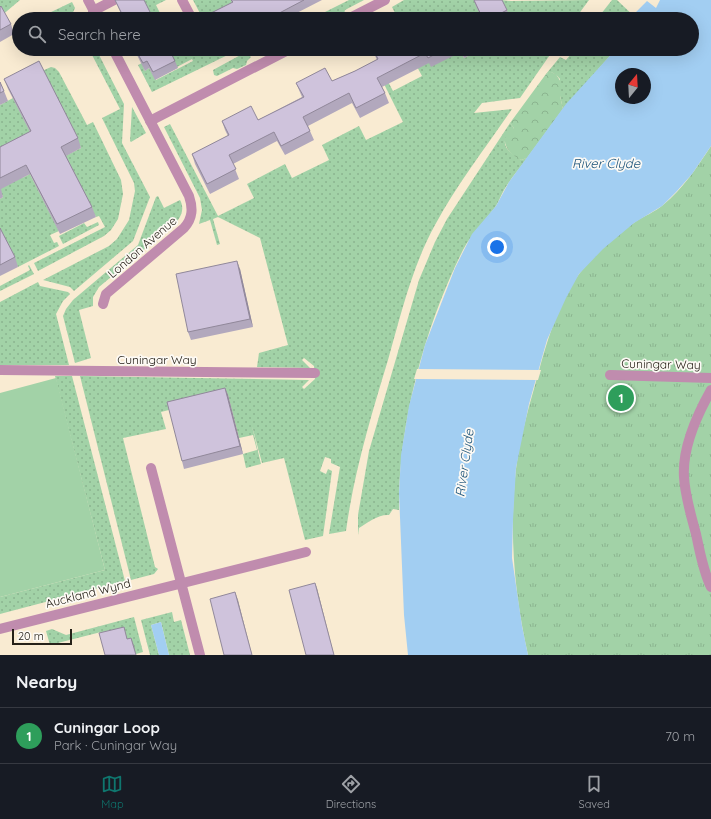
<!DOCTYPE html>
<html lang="en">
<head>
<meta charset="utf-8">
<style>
	:root { --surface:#171b24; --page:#20242c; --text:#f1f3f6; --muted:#9ea1a6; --line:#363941; --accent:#0f766e }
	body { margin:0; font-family:Quicksand,sans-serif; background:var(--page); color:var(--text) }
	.compass { position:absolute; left:615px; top:68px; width:36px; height:36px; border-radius:50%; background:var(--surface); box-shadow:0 4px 16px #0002; rotate:18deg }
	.scale { position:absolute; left:12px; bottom:10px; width:60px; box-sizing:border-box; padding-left:4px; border:2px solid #262118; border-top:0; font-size:11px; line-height:14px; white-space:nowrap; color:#262118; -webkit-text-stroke:3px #fdfaf5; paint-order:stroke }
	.you { position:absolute; left:497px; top:247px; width:14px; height:14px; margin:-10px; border:3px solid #fff; border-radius:50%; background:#1a73e8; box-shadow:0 0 0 6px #1a73e833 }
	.badge { display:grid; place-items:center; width:26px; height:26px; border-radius:50%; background:var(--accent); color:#fff; font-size:13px; font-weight:700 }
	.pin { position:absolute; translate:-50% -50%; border:2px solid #fff; box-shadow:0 1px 4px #0006 }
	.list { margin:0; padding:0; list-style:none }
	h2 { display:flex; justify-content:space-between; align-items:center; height:52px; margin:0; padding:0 16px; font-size:17px }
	h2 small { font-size:13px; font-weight:400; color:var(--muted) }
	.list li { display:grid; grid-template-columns:26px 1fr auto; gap:12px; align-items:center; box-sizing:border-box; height:56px; padding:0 16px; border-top:1px solid var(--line) }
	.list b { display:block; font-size:15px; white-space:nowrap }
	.list p { margin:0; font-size:13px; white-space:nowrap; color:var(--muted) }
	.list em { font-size:13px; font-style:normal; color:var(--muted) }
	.icon { flex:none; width:22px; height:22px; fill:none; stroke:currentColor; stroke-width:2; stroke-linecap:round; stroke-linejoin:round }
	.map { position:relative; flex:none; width:711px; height:655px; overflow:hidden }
	.search { position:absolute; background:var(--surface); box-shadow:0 4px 16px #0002; left:12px; right:12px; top:12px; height:44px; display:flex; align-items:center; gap:10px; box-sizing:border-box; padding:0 14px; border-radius:22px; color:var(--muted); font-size:15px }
	.sheet { height:108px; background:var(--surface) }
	nav { display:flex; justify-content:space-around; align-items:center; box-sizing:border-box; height:56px; border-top:1px solid var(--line); background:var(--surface); font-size:11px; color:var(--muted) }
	nav a { display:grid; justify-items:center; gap:2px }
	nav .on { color:var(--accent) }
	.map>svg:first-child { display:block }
	.grass { fill:url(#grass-dots) }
	.forest { fill:url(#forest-crowns) }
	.park { fill:url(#park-tufts) }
	.pitch { fill:#a2d2a7 }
	.water { fill:#a2cef2; fill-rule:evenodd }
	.pier { fill:#f9ebd2 }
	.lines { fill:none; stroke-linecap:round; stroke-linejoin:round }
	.service { stroke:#c08cae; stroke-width:10 }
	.pedestrian { stroke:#c08cae; stroke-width:10 }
	.minor { stroke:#c08cae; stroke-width:10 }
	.wall { fill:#b2a8bd }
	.shaded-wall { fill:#91889a }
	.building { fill:#cfc3dc; stroke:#91889a }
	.labels { text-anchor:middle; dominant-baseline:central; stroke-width:3.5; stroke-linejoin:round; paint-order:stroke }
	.street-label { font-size:12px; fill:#262118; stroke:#fdfaf5 }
	.water-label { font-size:13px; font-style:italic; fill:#195178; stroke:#fdfaf5 }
</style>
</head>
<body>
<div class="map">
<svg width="711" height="655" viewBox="0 0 711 655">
	<defs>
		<pattern id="grass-dots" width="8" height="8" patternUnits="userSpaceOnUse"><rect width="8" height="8" fill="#a2d2a7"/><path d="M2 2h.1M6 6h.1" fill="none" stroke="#8bb48f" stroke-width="1.8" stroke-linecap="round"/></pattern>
		<pattern id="forest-crowns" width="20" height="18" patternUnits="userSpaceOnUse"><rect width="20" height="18" fill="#a2d2a7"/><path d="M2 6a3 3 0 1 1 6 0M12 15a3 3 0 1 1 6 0" fill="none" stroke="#8bb48f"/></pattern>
		<pattern id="park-tufts" width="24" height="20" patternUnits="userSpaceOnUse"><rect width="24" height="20" fill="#a2d2a7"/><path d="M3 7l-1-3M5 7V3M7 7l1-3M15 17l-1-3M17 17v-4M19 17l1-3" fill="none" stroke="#8bb48f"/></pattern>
	</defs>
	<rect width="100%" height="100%" fill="#f9ebd2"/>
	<g class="grass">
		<path d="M0 0H20L0 17Z"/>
		<path d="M133 0H166L156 5 163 19H153L120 7 118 8Z"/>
		<path d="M193 0H246L218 19H203Z"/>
		<path d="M349 0H364L345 10 344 14 335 19 326 18 324 14 325 12Z"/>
		<path d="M404 0H488L482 19H398L392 7Z"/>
		<path d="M501 0 511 1 589 0 575 19H508Z"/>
		<path d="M612 0H617L637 19H597Z"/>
		<path d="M72 2 75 8C72 18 61 19 52 19L49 13Z"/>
		<path d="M93 49H96L124 104 122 143 150 197 133 241 74 291 70 287 43 280 109 246 117 239 129 220 135 191 134 183 102 118 120 109 91 53 94 51Z"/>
		<path d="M168 49H202L205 54 216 49H240L152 92 138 65 142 63 145 71 149 68 156 80 193 61 192 59 177 67Z"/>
		<path d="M459 49 464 58 482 49H554L520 98 482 103 474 113 512 109C486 147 457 184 435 225 412 267 401 314 388 360 371 416 354 472 346 531L329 534 340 467 331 463V459L325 457 320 471 326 474 328 469 332 471 323 536 305 540 284 458 262 463 252 426 261 464 246 468 243 454 257 450 253 435 239 438 228 395 161 412 166 429 123 438 155 567 158 569 154 574 131 580 80 376 309 380 302 387 304 389 315 379 314 366 304 358 302 360 310 368 257 367 259 353 288 345 260 238 218 217 213 219 220 244 217 245 210 220 199 224 202 210 200 198 164 127 170 124 218 216 254 198 247 184 285 164 292 178 329 160 322 145 359 126 366 140 403 122 381 78 385 76 393 91 422 76 414 61Z"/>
		<path d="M575 49H616L563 109 560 96V79C556 74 553 71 546 74L560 57 566 60Z"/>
		<path d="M246 52 251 57 247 61 246 65 237 69 233 68 217 76 214 75 213 70Z"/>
		<path d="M51 67 55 68 59 72 87 125 93 122 121 180 123 194 118 219 111 230 104 236 38 271 34 263 105 227 99 216 96 217 65 156 81 148 42 71Z"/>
		<path d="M13 98 35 141 22 178 30 174 59 231 50 235 54 243 57 242 59 246 18 267 0 231V199L3 197 0 190V105Z"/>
		<path d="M132 107 146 133 131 142 130 141Z"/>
		<path d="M510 123 514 128C497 143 506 150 521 160L527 158C520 168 511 178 504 190 501 195 499 201 496 206 485 221 472 233 463 250 425 326 398 424 399 510L393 509 389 515C379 514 368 522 359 528L358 535V515L369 451 419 280 435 242 447 219Z"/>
		<path d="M158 196 164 208 180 200C185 209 181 217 175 224L99 287 93 297V306L79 310 91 358 75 363 63 316 66 309 73 300 138 245 156 197Z"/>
		<path d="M98 222 99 225 63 244 59 236 84 223 87 227Z"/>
		<path d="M29 265 34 274 0 291V286L30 270 28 266Z"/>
		<path d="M38 282 40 286 68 292 70 294 63 301 56 314 69 365H0V302Z"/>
		<path d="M55 376H72L125 581 0 614V597L105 570Z"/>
		<path d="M172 612 174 622 181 620 190 655H169L161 622 151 625 159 655H150L141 620Z"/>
		<path d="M134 617 143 652 136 654 103 641 101 632 50 645 46 631 52 629 66 635Z"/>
	</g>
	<path class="forest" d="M550 72 556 74 562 84 560 96 563 109 527 158 521 160C508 154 496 138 514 128L510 123 546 74Z"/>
	<path class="park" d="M711 146V655H528C514 593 509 532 516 469 520 436 530 403 539 371 547 340 560 300 579 274 594 255 615 236 635 222 644 216 655 212 663 205 683 189 697 167 711 146Z"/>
	<path class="pitch" d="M56 378 105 570 0 597V393Z"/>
	<g class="water">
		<path d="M660 0H711V146L692 174 677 191 662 206 634 223 603 249 579 274 566 298 547 340 529 404 516 468 513 520 512 558 522 626 528 655H408L404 615 399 493 401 455 409 406 425 345 455 268 472 234 496 206 509 182 566 104 616 49H692V19H642L635 13 647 1 656 8ZM621 74H645V98H621Z"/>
		<path d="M161 622 169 655H159L151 625Z"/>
	</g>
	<path class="pier" d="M417 369 541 370 538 380 414 379Z"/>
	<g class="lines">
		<g class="service">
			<path d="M182 0 192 19"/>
			<path d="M93 11 114 0"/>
		</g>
		<g class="pedestrian">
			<path d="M0 370 315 373"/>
			<path d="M610 375 711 378"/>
			<path d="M711 390C697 415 682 447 684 477 685 496 691 515 696 534 700 552 703 571 711 587"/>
		</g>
		<g class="minor">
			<path d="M88 0 98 19"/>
			<path d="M348 19 385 0"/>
			<path d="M150 121 290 49"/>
			<path d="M103 304 106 294 184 228C193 218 193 208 189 196L113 49"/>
			<path d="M151 468 200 655"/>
			<path d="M0 629 306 552"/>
		</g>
	</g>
	<g class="wall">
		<path d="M115 0 153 18 159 19 122 16Z"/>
		<path d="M231 0H322L285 19H208L207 15 232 3Z"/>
		<path d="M474 0 507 10 510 18 508 19H482L476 6Z"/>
		<path d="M0 7 11 24 14 34 0 42Z"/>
		<path d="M134 49H169L175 61 178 68 155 80 149 68 145 71Z"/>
		<path d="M372 49H482L464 58 461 52 431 67 429 63 382 87 385 93 389 103 360 118 352 103 308 126 310 131 314 140 285 155 277 141 233 164 239 179 210 194 195 164 192 154 228 136 225 130 222 121 258 120 302 97 296 83 332 81 355 71 377 60Z"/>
		<path d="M4 79 78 138 81 148 66 156 92 207 96 217 60 234 30 174 1 189 3 197 0 199V147L30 132 8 89Z"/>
		<path d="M0 82 4 91 8 101 0 105Z"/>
		<path d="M0 228 15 257 18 267 0 276Z"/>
		<path d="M240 269 253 327 191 340 188 332Z"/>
		<path d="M225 388 228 395 243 454 184 469 182 461Z"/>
	</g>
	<g class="shaded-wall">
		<path d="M237 261 240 269 253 327 250 319Z"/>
		<path d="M225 388 228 395 243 454 240 446Z"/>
		<path d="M315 583 317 588 334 655Z"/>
		<path d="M235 592 238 600 252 655Z"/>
		<path d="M131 638 134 646 136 655Z"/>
	</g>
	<g class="building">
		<path d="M115 0H144L153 18 157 16 159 19H120L119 18 123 16Z"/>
		<path d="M231 0H304L268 19H209L207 15 233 2Z"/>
		<path d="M474 0H502L507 10 490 19H483Z"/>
		<path d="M1 6 11 24 0 30V7Z"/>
		<path d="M471 14 474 19H462Z"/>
		<path d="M135 49H169L175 61 153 72 147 61 143 63Z"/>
		<path d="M373 49H445L428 58 425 53 377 78 385 93 356 108 349 93 303 117 310 131 281 146 274 132 229 155 236 169 207 184 192 154 229 135 222 121 251 106 258 120 304 97 296 83 325 68 332 81 355 71 378 59Z"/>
		<path d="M39 61 78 138 61 147 92 207 57 224 26 165 0 178V147L31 131 4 79Z"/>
		<path d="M0 82 4 91 0 93Z"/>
		<path d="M0 228 15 257 0 265Z"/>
		<path d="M237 261 250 319 188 332 176 274Z"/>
		<path d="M225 388 240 446 182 461 167 402Z"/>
		<path d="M315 583 334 655H306L289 590Z"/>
		<path d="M235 592 252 655H224L210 599Z"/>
		<path d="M124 627 127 639 131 638 136 655H105L99 633Z"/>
	</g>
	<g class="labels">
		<g class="street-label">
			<text transform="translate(142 247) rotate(-41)">London Avenue</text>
			<text x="157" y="359">Cuningar Way</text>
			<text transform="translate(661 364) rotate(1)">Cuningar Way</text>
			<text transform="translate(88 593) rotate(-14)">Auckland Wynd</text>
		</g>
		<g class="water-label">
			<text x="606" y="163">River Clyde</text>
			<text transform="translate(464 463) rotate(-82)">River Clyde</text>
		</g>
	</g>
</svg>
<svg class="compass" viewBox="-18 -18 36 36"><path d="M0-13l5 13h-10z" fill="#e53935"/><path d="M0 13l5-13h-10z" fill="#9ea1a6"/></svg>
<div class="scale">20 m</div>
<div class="you"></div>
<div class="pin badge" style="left:621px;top:398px;background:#2e9e5b">1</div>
<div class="search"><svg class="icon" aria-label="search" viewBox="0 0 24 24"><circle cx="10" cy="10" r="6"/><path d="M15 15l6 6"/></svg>Search here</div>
</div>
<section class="sheet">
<h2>Nearby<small></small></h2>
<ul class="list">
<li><span class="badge" style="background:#2e9e5b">1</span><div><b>Cuningar Loop</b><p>Park · Cuningar Way</p></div><em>70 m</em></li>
</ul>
</section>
<nav>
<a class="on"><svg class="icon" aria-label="map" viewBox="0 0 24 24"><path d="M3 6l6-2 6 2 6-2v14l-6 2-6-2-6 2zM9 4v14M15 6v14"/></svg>Map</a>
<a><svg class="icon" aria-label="directions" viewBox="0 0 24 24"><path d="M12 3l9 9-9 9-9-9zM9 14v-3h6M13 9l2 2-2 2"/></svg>Directions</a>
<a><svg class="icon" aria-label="saved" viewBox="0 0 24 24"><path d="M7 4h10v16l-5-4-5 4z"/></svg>Saved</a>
</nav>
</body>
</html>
